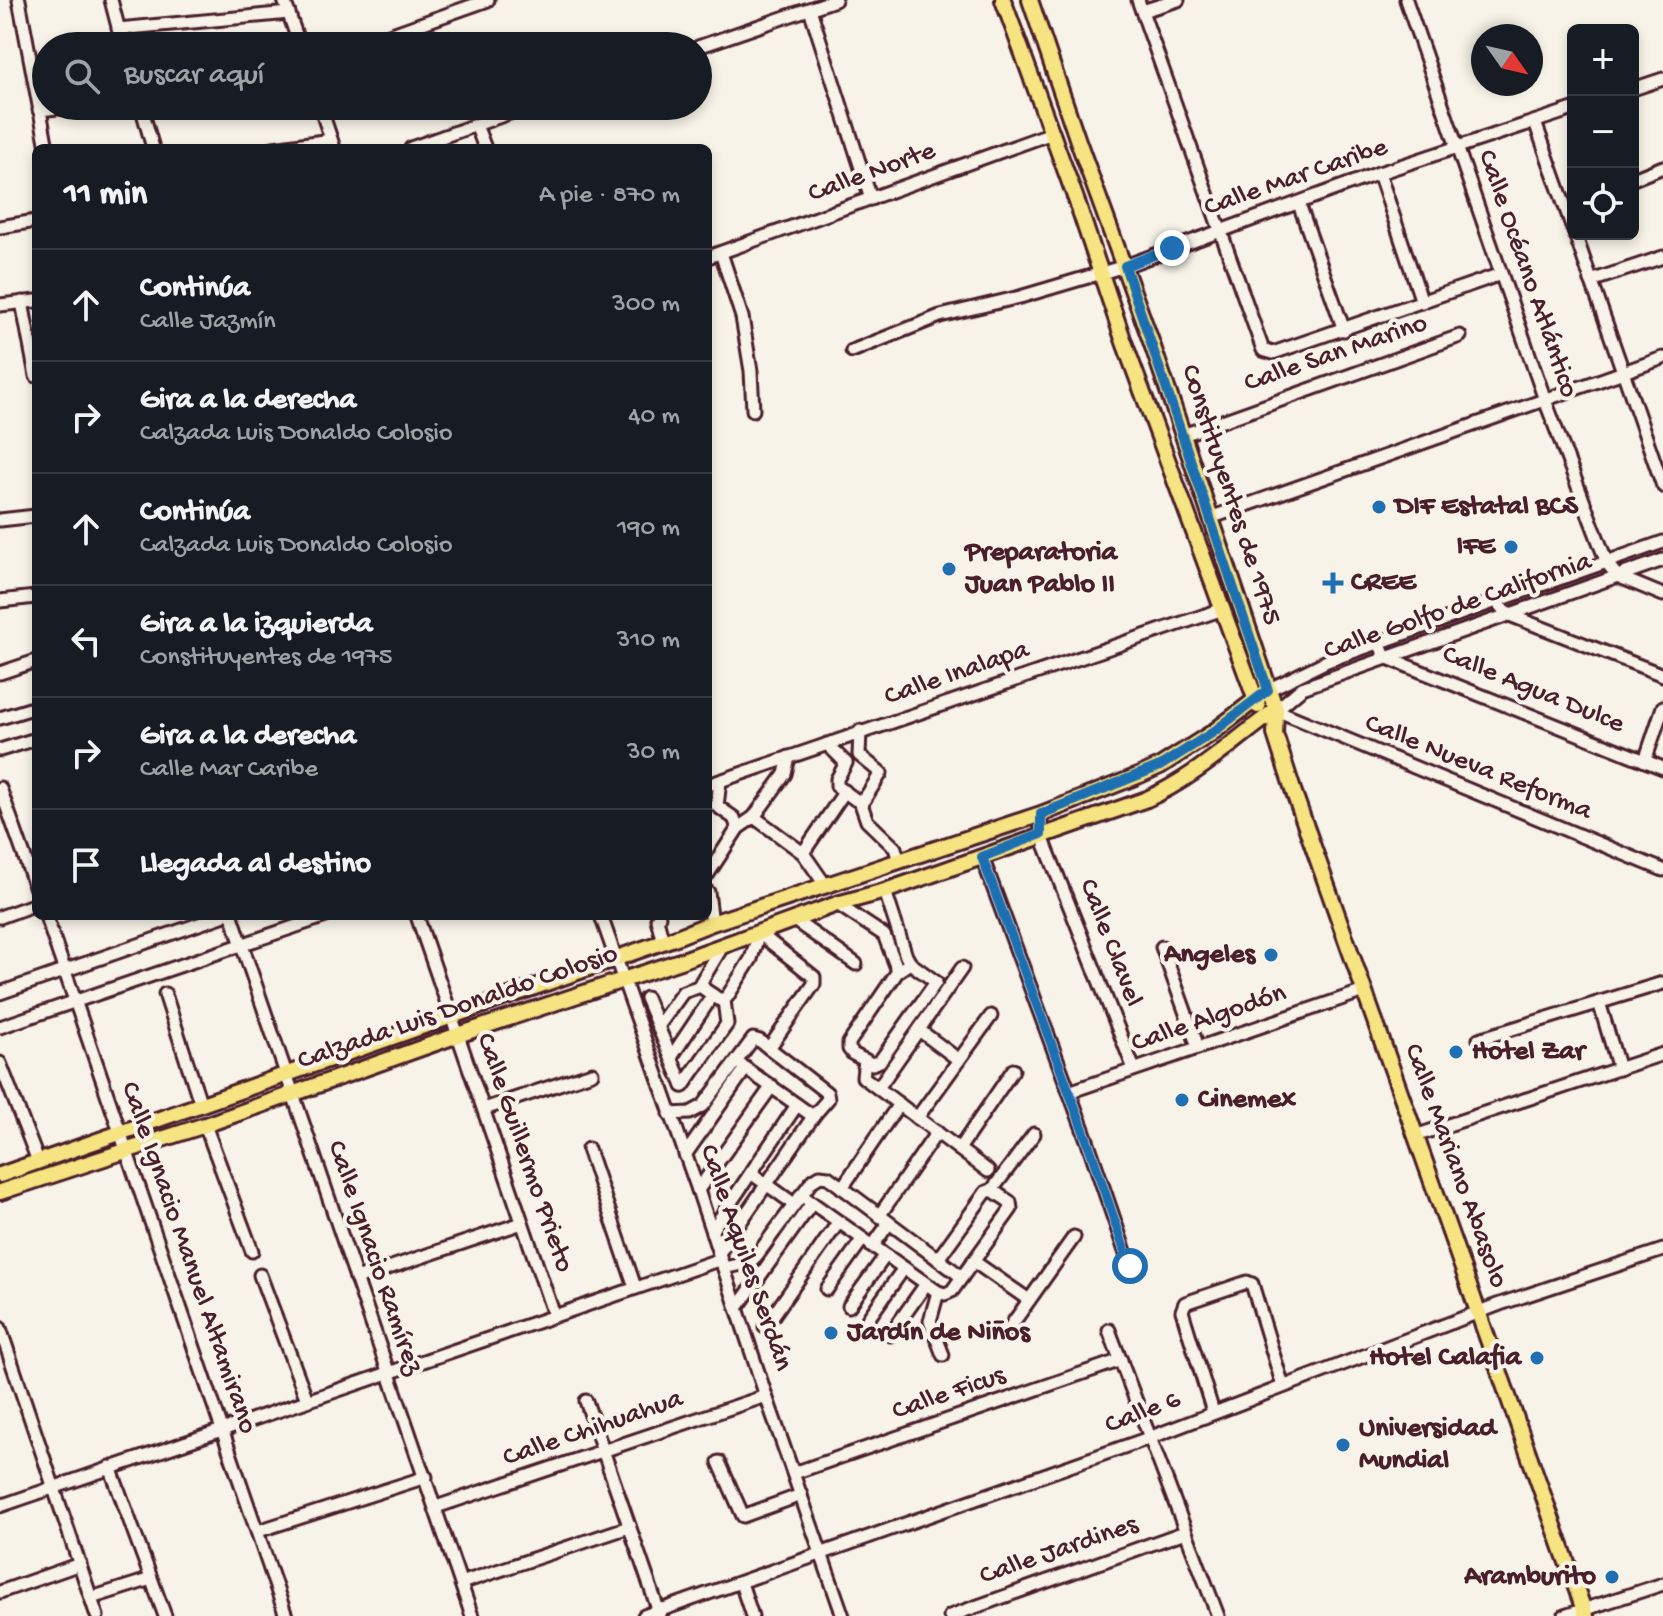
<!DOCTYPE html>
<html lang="es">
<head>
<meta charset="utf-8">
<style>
	:root { --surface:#171b24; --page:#242831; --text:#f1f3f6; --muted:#9ea1a6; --line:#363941 }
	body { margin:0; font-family:"Gochi Hand",sans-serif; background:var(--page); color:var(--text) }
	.controls { position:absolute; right:24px; top:24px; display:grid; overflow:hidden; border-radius:12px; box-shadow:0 4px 12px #0003 }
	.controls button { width:72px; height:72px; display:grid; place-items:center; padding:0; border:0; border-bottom:2px solid var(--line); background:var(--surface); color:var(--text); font:40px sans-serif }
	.compass { position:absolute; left:1471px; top:24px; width:72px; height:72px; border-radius:50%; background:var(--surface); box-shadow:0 4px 12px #0003; rotate:124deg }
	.stop { position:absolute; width:24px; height:24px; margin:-18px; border:6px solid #1f6fb2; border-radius:50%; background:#fff }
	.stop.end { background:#1f6fb2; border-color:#fff; box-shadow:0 2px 8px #0008 }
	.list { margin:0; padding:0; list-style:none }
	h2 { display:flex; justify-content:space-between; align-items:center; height:104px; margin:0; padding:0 32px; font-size:34px }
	h2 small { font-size:26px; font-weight:400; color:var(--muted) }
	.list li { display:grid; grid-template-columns:52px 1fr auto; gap:24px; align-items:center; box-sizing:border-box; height:112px; padding:0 32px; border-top:2px solid var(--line) }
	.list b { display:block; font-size:30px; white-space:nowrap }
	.list p { margin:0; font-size:26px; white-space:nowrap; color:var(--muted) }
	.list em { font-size:26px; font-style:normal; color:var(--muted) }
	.icon { flex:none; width:44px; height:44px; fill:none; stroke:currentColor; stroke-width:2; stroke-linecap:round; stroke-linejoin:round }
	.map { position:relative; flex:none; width:1663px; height:1616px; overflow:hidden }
	.search { position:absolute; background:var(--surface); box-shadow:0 4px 12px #0003; left:32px; top:32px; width:680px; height:88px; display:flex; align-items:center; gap:20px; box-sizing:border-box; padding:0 28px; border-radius:44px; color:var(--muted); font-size:30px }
	.panel { position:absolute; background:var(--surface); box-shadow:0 4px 12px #0003; left:32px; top:144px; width:680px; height:776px; border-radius:12px }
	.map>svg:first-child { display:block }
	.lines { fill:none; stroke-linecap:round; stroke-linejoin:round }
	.minor-casing { stroke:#4a1f2b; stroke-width:17 }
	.major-casing { stroke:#4a1f2b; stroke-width:20 }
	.minor { stroke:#f7f3e8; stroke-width:11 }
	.major { stroke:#f6e381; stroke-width:14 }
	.route { stroke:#1f6fb2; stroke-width:10 }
	.poi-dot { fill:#1f6fb2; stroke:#f7f3e8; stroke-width:3 }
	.labels { text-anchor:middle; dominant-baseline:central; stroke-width:8; stroke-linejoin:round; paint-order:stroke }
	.street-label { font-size:28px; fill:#4a1f2b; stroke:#f7f3e8 }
	.poi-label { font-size:28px; font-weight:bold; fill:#4a1f2b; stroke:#f7f3e8; text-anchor:start }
</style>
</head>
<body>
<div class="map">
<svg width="1663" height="1616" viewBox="0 0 1663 1616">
	<rect width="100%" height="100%" fill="#f7f3e8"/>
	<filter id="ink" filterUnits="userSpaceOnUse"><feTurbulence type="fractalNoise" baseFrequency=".0125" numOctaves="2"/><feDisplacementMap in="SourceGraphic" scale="16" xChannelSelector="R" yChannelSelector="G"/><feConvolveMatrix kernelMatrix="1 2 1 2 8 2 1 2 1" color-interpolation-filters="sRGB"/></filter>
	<g filter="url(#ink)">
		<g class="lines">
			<defs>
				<g id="minor">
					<path d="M19 0 47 148"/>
					<path d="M111 0 123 46"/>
					<path d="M284 0 300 46"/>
					<path d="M1138 0 1263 350 1273 353 1501 274"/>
					<path d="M1406 0 1545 400 1607 563 1617 576 1663 595"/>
					<path d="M810 9 871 199"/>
					<path d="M1142 11 1178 0"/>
					<path d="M118 29 289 13"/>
					<path d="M358 46 488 0"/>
					<path d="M698 47 835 0"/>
					<path d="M1633 89 1663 79"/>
					<path d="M141 106 153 148"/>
					<path d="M320 106 334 148"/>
					<path d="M39 110 76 106"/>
					<path d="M1535 122 1573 229"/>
					<path d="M476 125 485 148"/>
					<path d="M273 148 331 140"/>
					<path d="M411 148 529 106"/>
					<path d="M1379 173 1422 302"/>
					<path d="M1633 179 1663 167"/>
					<path d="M1299 204 1344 330"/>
					<path d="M0 227 36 221"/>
					<path d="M1575 234 1663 486"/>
					<path d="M721 253 742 317 751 371 753 410"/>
					<path d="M708 257 1052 133"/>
					<path d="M1591 281 1663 257"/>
					<path d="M22 302 36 376"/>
					<path d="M0 305 36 301"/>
					<path d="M852 351 940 316 1020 297 1125 266 1379 173 1573 109"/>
					<path d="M1183 435 1460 336"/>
					<path d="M1210 518 1663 358"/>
					<path d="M0 520 36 516"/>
					<path d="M1663 560 1302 688 1276 710 1663 870"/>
					<path d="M0 601 36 597"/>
					<path d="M1496 601 1507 614 1663 675"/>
					<path d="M1379 642 1385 657 1663 768"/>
					<path d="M0 673 36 661"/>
					<path d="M1268 690 1327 661 1663 542"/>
					<path d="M0 718 36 707"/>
					<path d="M827 744 846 763 837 779V786L856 800H864L881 773 859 755 860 731"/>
					<path d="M0 750 36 739"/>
					<path d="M1645 761 1663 707"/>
					<path d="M708 785 1223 609"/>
					<path d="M0 788 36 889"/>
					<path d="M860 801 867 821 895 848 899 861"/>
					<path d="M717 806 734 818 738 828"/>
					<path d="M717 806 720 781"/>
					<path d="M1041 814V834L1134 1069"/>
					<path d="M754 817 803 853 826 886"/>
					<path d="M803 853 845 791"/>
					<path d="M982 857 1087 1140 1130 1266"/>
					<path d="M708 874 738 828 754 817 785 774 789 757"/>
					<path d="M885 891 906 956 910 963 936 982 880 1061 872 1064 853 1054 849 1049V1043L898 971 910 963"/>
					<path d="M708 892 712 923"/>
					<path d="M837 904 884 935 898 971"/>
					<path d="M46 916 286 1616"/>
					<path d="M232 916 472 1616"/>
					<path d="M417 916 554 1315"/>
					<path d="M601 916 698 1190 766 1396 843 1616"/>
					<path d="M659 916 657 919 663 942"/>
					<path d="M0 917 36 904"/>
					<path d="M794 920 856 964"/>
					<path d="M722 947 701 982 704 989 720 1000 727 997 751 959 759 933 814 977V984L769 1048"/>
					<path d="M1162 947 1198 1047"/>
					<path d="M0 993 222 916"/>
					<path d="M165 994 201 1105"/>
					<path d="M646 998 683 1086"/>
					<path d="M1599 1002 1619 1069"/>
					<path d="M659 1025 683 992 701 986"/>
					<path d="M0 1027 326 916"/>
					<path d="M919 1030 959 1060"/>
					<path d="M1479 1039 1663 983"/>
					<path d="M672 1056 713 995"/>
					<path d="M865 1060 863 1077 988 1171"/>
					<path d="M0 1063 38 1161"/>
					<path d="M742 1066 810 1114H815"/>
					<path d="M683 1086 727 1024 724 1000"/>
					<path d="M878 1088 962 968"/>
					<path d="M1069 1092 1364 991"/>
					<path d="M484 1109 592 1073"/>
					<path d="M670 1114 690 1113 703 1106 753 1039 760 1041 827 1093 828 1099 815 1114 719 1253"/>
					<path d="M917 1118 991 1016"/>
					<path d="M205 1125 252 1251"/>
					<path d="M1415 1136 1663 1054"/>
					<path d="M588 1149 635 1287"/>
					<path d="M959 1149 1013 1070"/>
					<path d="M685 1155 746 1068"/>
					<path d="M751 1173 794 1204"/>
					<path d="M842 1188 899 1104"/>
					<path d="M698 1190 772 1086"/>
					<path d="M801 1195 938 1292"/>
					<path d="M879 1216 937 1132"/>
					<path d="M712 1230 797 1105"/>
					<path d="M872 1247 889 1223"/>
					<path d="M938 1259 986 1192 992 1190 1034 1134"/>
					<path d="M973 1261 1029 1300"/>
					<path d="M724 1268 750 1262 757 1255 812 1181 820 1176 828 1177 962 1277"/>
					<path d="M260 1275 307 1400"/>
					<path d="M356 1279 522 1223"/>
					<path d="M827 1289 862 1240"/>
					<path d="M938 1292 945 1294 952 1291 1011 1209 1010 1202 992 1190"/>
					<path d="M938 1292 930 1321 943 1355"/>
					<path d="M849 1306 885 1256"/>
					<path d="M737 1308 812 1203"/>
					<path d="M868 1319 904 1268"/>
					<path d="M765 1327 838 1223"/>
					<path d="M0 1328 97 1616"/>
					<path d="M1008 1330 1074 1237"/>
					<path d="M1109 1330 1218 1616"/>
					<path d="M890 1335 926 1284"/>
					<path d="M586 1401 660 1615"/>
					<path d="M1213 1412 1182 1311 1185 1303 1247 1282 1252 1284 1283 1386"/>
					<path d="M719 1462 743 1516 801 1495"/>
					<path d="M110 1467 165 1616"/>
					<path d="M794 1473 1121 1360"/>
					<path d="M0 1506 721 1259"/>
					<path d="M436 1507 766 1396"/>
					<path d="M258 1531 426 1477"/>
					<path d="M461 1583 629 1527"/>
					<path d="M741 1583 752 1616"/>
					<path d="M0 1592 80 1564"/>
					<path d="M91 1598 151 1579"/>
					<path d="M644 1616 1149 1438 1500 1304 1663 1250"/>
					<path d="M950 1616 1185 1532"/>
					<path d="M1564 1616 1663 1584"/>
				</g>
				<g id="major">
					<path d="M1003 0 1077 202 1124 342 1258 706"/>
					<path d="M1030 0 1078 141 1152 344 1276 710 1275 734 1293 790 1586 1616"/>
					<path d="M0 1175 674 938 712 923 1041 814 1140 775 1160 766 1212 733 1268 690"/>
					<path d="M0 1192 205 1125 458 1035 683 960 837 904 885 891 1147 799C1196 777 1233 741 1276 710"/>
				</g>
			</defs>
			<use href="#minor" class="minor-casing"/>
			<use href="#major" class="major-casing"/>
			<use href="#minor" class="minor"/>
			<use href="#major" class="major"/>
		</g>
	</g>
	<g class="lines" filter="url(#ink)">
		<path class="route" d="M1130 1266 1087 1140 982 857 1041 834V814L1160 766 1212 733 1268 690 1125 266 1172 248"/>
	</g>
	<g class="poi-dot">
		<circle cx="1379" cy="507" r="8"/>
		<circle cx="1511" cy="547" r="8"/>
		<circle cx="949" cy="569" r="8"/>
		<path d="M1329 571h8v8h8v8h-8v8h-8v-8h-8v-8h8z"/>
		<circle cx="1271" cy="955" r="8"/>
		<circle cx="1456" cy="1052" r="8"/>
		<circle cx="1182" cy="1100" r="8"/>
		<circle cx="831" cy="1333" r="8"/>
		<circle cx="1537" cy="1358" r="8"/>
		<circle cx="1343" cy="1445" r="8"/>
		<circle cx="1612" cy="1577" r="8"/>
	</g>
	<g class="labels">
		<g class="street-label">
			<text transform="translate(872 173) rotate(-20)">Calle Norte</text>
			<text transform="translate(1296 178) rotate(-19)">Calle Mar Caribe</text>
			<text transform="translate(1527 274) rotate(71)">Calle Océano Atlántico</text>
			<text transform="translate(1336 354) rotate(-19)">Calle San Marino</text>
			<text transform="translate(1230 495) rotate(72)">Constituyentes de 1975</text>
			<text transform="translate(1458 607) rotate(-19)">Calle Golfo de California</text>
			<text transform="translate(957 674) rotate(-19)">Calle Inalapa</text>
			<text transform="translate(1533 690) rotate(22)">Calle Agua Dulce</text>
			<text transform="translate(1478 768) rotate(22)">Calle Nueva Reforma</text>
			<text transform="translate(1110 943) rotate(69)">Calle Clavel</text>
			<text transform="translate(458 1008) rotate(-19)">Calzada Luis Donaldo Colosio</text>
			<text transform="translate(1209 1019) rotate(-19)">Calle Algodón</text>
			<text transform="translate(524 1153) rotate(71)">Calle Guillermo Prieto</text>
			<text transform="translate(1455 1166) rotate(70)">Calle Mariano Abasolo</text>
			<text transform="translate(188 1258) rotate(71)">Calle Ignacio Manuel Altamirano</text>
			<text transform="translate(374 1258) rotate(71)">Calle Ignacio Ramírez</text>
			<text transform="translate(745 1258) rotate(71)">Calle Aquiles Serdán</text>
			<text transform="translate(949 1394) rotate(-19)">Calle Ficus</text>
			<text transform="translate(1143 1413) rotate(-21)">Calle 6</text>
			<text transform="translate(593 1429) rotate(-19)">Calle Chihuahua</text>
			<text transform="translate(1059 1551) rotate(-19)">Calle Jardines</text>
		</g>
		<g class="poi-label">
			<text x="1395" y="507">DIF Estatal BCS</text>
			<text x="1495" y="547" text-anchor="end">IFE</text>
			<text x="965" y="553">Preparatoria<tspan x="965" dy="32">Juan Pablo II</tspan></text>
			<text x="1351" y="583">CREE</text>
			<text x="1255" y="955" text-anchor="end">Angeles</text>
			<text x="1472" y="1052">Hotel Zar</text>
			<text x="1198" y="1100">Cinemex</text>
			<text x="847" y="1333">Jardín de Niños</text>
			<text x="1521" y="1358" text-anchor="end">Hotel Calafia</text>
			<text x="1359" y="1429">Universidad<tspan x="1359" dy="32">Mundial</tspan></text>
			<text x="1596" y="1577" text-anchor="end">Aramburito</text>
		</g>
	</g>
</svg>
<div class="controls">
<button>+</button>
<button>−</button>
<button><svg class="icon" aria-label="locate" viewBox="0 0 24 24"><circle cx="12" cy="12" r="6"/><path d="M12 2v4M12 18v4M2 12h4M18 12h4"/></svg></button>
</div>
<svg class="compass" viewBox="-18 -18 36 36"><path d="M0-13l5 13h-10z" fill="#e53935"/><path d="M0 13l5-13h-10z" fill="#9ea1a6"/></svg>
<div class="stop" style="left:1130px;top:1266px"></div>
<div class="stop end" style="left:1172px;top:248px"></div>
<div class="search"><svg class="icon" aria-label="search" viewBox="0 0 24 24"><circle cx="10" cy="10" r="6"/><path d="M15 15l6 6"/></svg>Buscar aquí</div>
<section class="panel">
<h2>11 min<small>A pie · 870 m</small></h2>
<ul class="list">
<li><svg class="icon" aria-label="ahead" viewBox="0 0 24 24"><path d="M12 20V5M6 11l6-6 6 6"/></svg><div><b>Continúa</b><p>Calle Jazmín</p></div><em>300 m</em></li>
<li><svg class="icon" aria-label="right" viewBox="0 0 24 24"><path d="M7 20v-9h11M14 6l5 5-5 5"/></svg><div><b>Gira a la derecha</b><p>Calzada Luis Donaldo Colosio</p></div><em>40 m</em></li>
<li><svg class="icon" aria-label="ahead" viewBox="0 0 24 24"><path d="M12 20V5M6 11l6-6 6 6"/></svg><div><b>Continúa</b><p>Calzada Luis Donaldo Colosio</p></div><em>190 m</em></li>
<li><svg class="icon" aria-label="left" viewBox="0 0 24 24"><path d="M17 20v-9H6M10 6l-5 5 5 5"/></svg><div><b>Gira a la izquierda</b><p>Constituyentes de 1975</p></div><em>310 m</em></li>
<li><svg class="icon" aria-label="right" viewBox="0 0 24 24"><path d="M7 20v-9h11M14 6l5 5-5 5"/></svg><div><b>Gira a la derecha</b><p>Calle Mar Caribe</p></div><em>30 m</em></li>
<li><svg class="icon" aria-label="arrive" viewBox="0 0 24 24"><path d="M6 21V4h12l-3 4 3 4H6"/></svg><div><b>Llegada al destino</b></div></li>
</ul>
</section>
</div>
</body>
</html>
